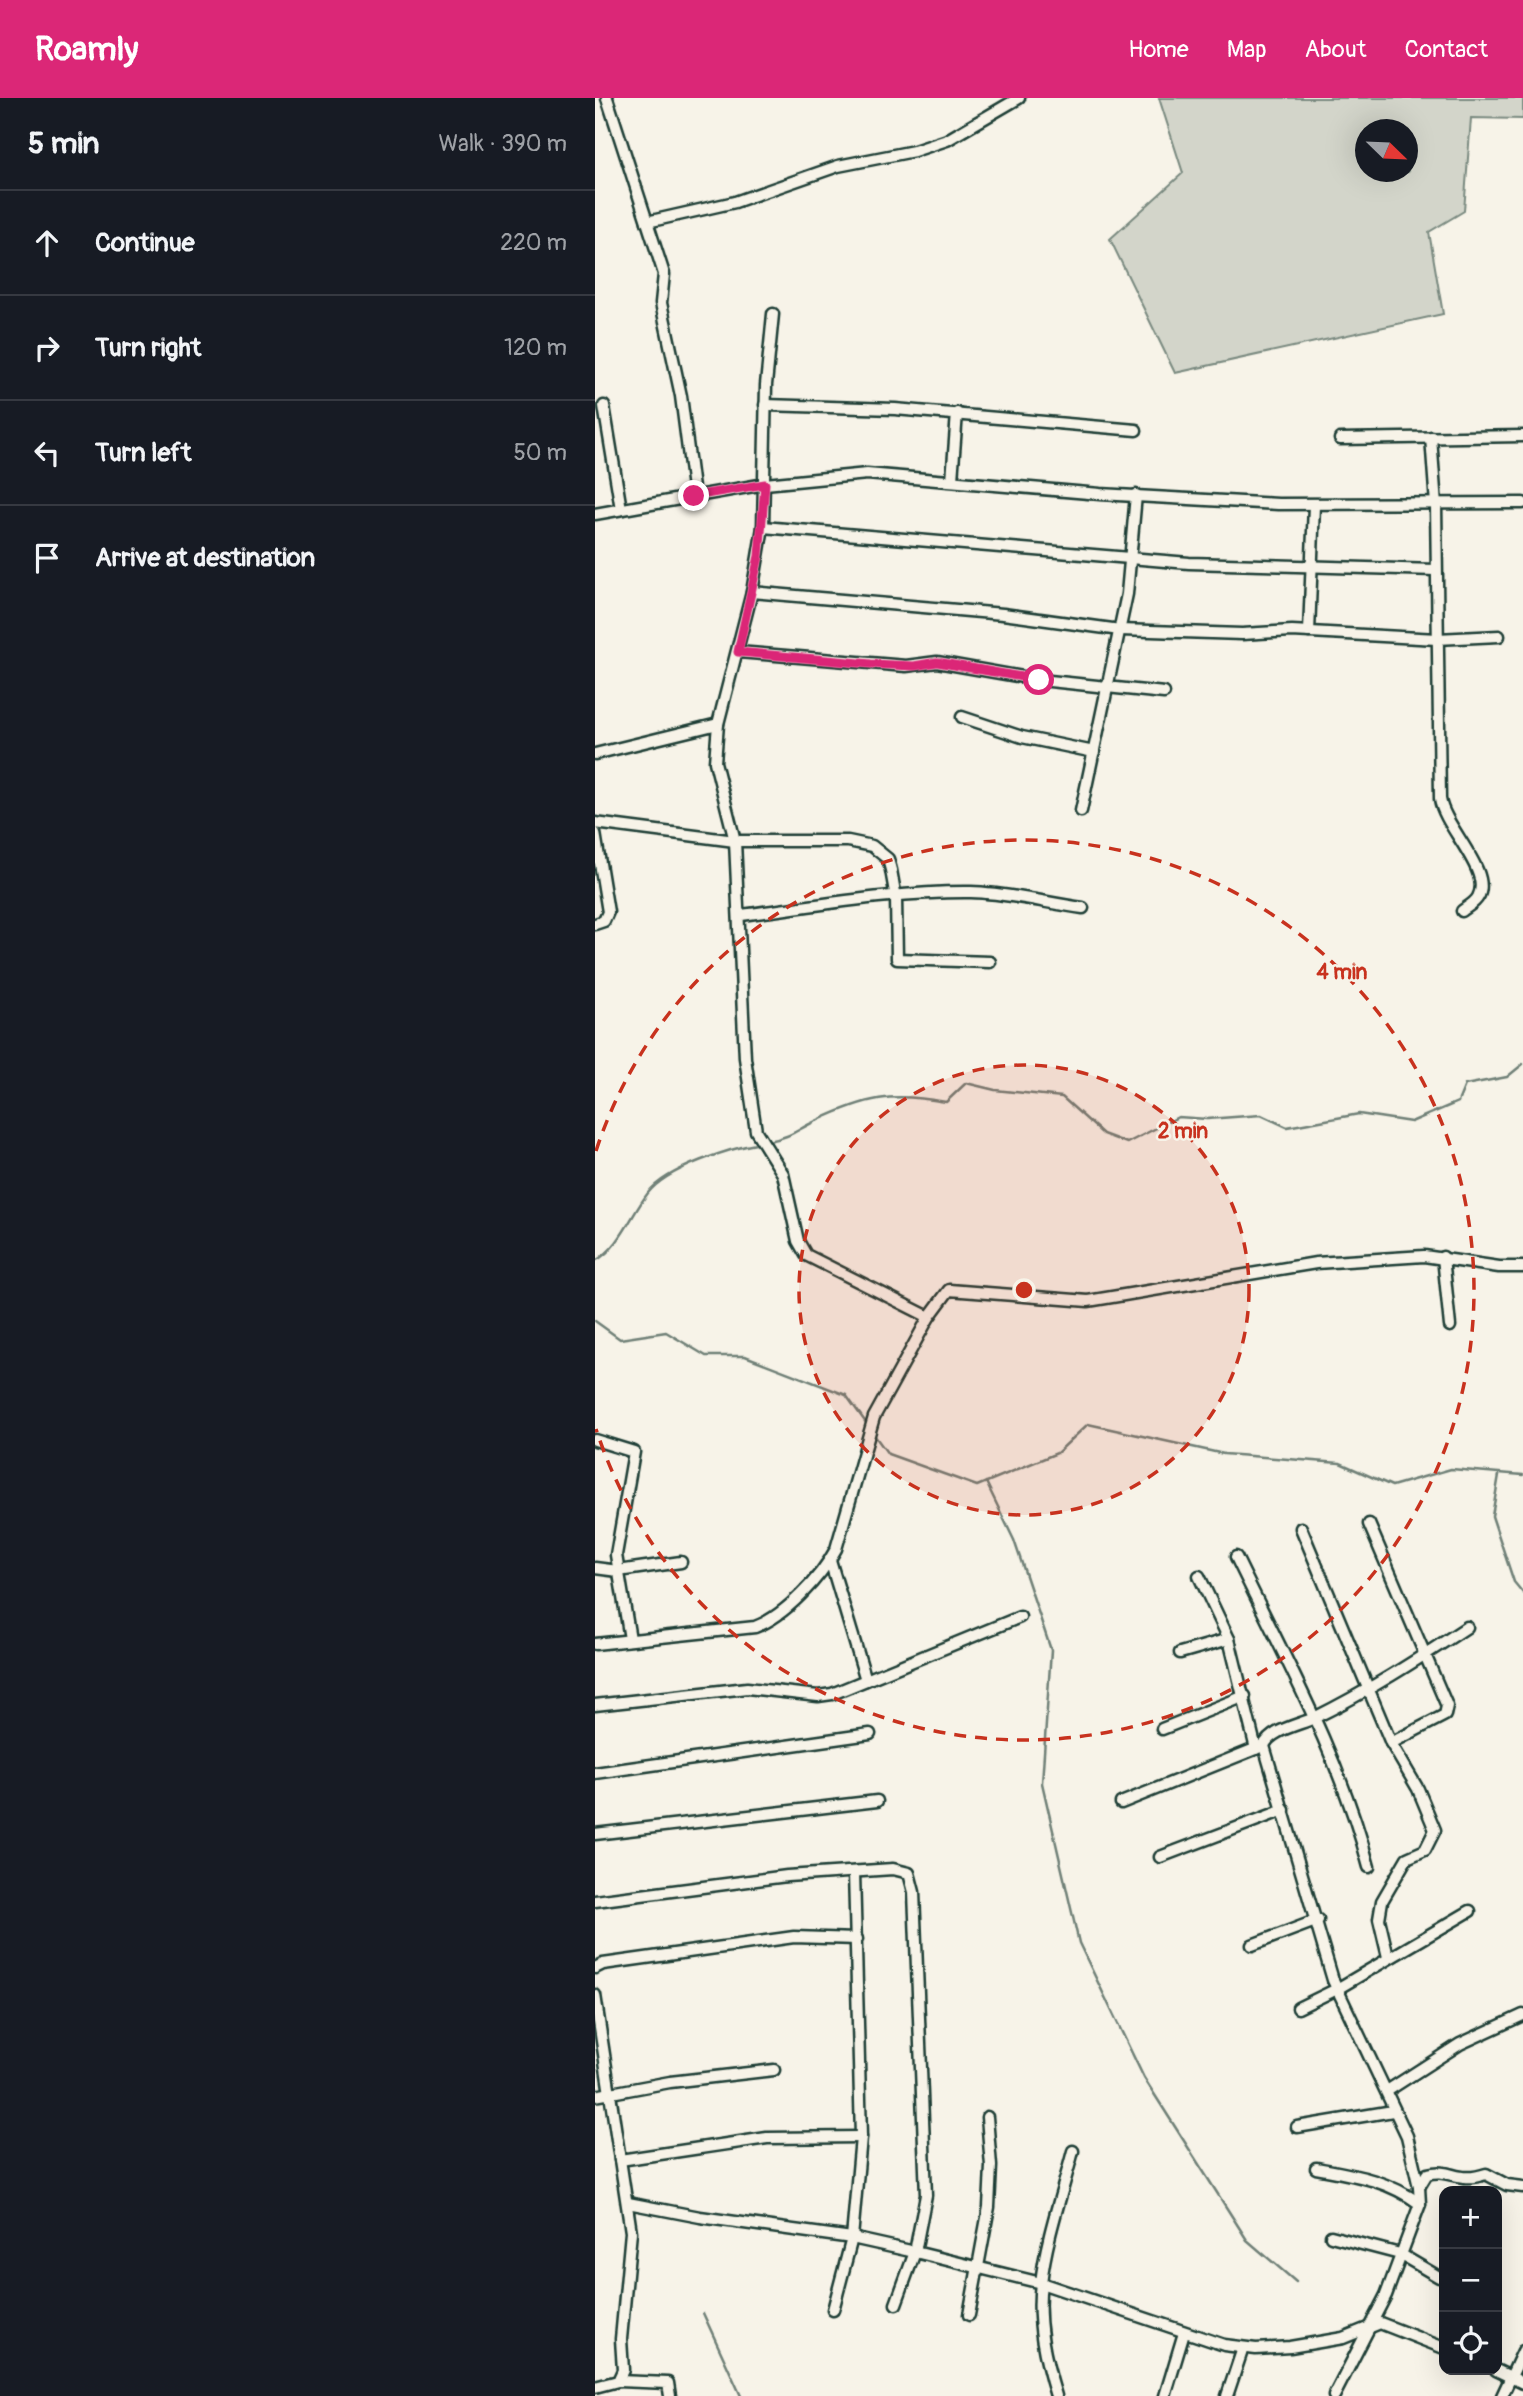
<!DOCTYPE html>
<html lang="en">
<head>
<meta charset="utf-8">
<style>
	:root { --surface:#171b24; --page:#20242c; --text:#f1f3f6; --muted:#9ea1a6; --line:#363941; --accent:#db2777 }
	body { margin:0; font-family:Pangolin,sans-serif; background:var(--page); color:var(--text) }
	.controls { position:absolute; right:21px; bottom:21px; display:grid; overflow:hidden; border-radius:14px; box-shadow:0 7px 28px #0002 }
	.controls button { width:63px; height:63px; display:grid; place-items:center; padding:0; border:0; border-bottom:2px solid var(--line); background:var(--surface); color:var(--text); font:35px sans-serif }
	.compass { position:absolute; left:760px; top:21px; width:63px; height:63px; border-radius:50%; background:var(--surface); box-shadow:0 7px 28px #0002; rotate:113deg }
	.stop { position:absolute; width:21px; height:21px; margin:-16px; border:5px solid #db2777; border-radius:50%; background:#fff }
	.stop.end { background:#db2777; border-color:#fff; box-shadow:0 2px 7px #0008 }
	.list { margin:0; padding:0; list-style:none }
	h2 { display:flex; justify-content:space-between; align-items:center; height:91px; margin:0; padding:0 28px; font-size:30px }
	h2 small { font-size:23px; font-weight:400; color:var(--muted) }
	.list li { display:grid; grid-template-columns:46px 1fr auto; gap:21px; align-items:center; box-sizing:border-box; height:105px; padding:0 28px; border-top:2px solid var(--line) }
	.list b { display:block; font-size:26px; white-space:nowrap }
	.list em { font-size:23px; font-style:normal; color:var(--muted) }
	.icon { flex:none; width:38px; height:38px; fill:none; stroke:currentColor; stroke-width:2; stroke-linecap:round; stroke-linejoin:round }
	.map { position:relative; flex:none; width:928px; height:2298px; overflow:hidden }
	header { display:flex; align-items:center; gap:42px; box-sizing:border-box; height:98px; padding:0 35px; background:var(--accent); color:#fff }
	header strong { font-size:33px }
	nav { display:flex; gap:38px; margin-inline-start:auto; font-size:24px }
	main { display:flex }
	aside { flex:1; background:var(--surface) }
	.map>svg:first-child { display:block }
	.green { fill:#d3d5ca; stroke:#79897f; stroke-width:2; fill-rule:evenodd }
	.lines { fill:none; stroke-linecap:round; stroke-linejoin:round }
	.stream { stroke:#6f8077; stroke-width:2.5 }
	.minor-casing { stroke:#1f3d34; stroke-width:15 }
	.minor { stroke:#f7f3e8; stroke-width:10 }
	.route { stroke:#db2777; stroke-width:9 }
	.ring { fill:none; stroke:#c8321e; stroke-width:3.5; stroke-dasharray:12 9 }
	.centre { fill:#c8321e; stroke:#f7f3e8; stroke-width:3.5 }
	.ring-label { font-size:21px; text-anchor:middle; font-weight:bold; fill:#c8321e; stroke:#f7f3e8; stroke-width:5; stroke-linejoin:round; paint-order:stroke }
</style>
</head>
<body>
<header>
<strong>Roamly</strong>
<nav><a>Home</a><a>Map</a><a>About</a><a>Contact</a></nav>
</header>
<main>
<aside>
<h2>5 min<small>Walk · 390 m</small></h2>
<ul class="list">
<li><svg class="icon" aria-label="ahead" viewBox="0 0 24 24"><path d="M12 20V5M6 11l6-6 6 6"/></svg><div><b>Continue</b></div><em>220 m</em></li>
<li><svg class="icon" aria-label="right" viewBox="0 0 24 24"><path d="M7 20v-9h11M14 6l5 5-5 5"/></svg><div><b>Turn right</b></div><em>120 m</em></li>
<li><svg class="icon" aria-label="left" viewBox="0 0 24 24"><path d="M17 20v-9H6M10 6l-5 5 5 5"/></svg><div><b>Turn left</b></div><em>50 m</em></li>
<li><svg class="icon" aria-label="arrive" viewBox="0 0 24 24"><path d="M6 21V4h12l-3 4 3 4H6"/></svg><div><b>Arrive at destination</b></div></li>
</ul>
</aside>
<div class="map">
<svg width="928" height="2298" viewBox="0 0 928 2298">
	<rect width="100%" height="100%" fill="#f7f3e8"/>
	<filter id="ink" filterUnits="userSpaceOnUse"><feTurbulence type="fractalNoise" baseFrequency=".0143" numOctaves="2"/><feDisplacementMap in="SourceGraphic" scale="14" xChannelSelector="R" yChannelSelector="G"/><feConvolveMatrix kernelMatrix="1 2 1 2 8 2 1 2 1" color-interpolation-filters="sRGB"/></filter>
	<g filter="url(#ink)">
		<path class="green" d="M564 0H928V21L876 20 869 113 834 134 848 216 580 275 515 141 588 75ZM771 32H813V74H771Z"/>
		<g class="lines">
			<g class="stream">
				<path d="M173 1043C197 1039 201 1032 221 1023 272 999 296 994 351 1004L371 985 400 992 467 999 508 1036 532 1045 583 1019 612 1021 666 1017 692 1029 764 1016 816 1024 863 1004 870 987 912 979 928 966"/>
				<path d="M0 1163C25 1150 36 1117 53 1095 72 1070 136 1050 166 1045"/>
				<path d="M0 1223 25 1241 71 1234 111 1258H150L251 1297 274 1329"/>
				<path d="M277 1334 293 1356 382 1388 462 1355 493 1326 629 1356 745 1365 797 1388 856 1371 928 1377"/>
				<path d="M904 1377 897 1418 919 1484 928 1495"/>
				<path d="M391 1384 419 1442 456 1552 447 1685 484 1845 549 1980 652 2142 701 2184"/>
				<path d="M108 2215 146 2298"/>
			</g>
			<defs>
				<g id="minor">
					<path d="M12 0 69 176 66 205 86 298 99 398"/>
					<path d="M52 124 140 104 243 68 319 53 352 42 424 0"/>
					<path d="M178 216 171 287 168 429 157 494 123 626 120 664 140 743 150 960 161 1033 188 1076 203 1143 211 1157 334 1219"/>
					<path d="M170 307 300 311 541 332"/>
					<path d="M9 308 26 411"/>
					<path d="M836 339 841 407 845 701C849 729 898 774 883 799 880 805 872 809 867 813"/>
					<path d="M745 341 928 338"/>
					<path d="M357 382 362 315"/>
					<path d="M0 416 170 386 272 376 505 396 683 406 928 405"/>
					<path d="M168 429 594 465 841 472"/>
					<path d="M157 494 408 516 525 532 647 536 697 533 842 541 904 538"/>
					<path d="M714 534 719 407"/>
					<path d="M143 554 311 568 342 564 445 582 569 595"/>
					<path d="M367 619 427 639 499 654"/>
					<path d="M0 656 123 626"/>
					<path d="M486 713 532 496 541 397"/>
					<path d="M0 725 140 743H253L277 748 293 761 296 772 301 800 302 861 395 864"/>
					<path d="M0 735 13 814 9 823 0 826"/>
					<path d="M146 817C219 808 302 793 376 794 414 795 451 805 488 810"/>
					<path d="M848 1159 855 1228"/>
					<path d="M0 1342 39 1354 21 1457 35 1541"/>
					<path d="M774 1426 852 1608 850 1617 796 1645"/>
					<path d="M706 1430 796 1645 823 1691 840 1732 830 1752 812 1760 787 1803 784 1821 793 1859"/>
					<path d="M641 1459C690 1560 746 1661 774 1769"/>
					<path d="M235 1462 271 1582"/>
					<path d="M0 1470 23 1473 86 1464"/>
					<path d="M604 1478 634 1541 661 1651"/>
					<path d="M0 1546 160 1529C190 1518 226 1479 241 1451L279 1319 334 1219 354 1192 493 1203 721 1165 829 1158 904 1169H928"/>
					<path d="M585 1555 634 1541"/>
					<path d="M0 1607 152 1590 223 1598 237 1596 425 1519"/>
					<path d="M567 1631 650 1598"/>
					<path d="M0 1675 275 1636"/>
					<path d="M526 1705 665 1649"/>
					<path d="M0 1736 282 1703"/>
					<path d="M565 1759 689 1712"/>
					<path d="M0 1803 192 1778 298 1771 314 1775 319 1794 331 2097 320 2154 301 2206"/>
					<path d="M657 1847 723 1822"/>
					<path d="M0 1870 8 1866 199 1839 262 1841"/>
					<path d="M0 1897 36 2134 26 2241 28 2272 23 2283 0 2289"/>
					<path d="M703 1910 742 1891 875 1813"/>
					<path d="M792 1993 865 1946 928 1917"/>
					<path d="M0 1998 75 1984 179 1972"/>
					<path d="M702 2029 798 2013"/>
					<path d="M25 2062 172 2040 266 2039"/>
					<path d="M721 2070C759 2077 793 2082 825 2106"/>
					<path d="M824 2089 832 2076C858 2070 861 2086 891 2076L912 2087 928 2089"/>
					<path d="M33 2105 105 2119 257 2140 320 2154 446 2185 629 2247 661 2251 695 2249 748 2240 785 2225 849 2250"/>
					<path d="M736 2138 805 2156 844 2179"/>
					<path d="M238 2212 257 2140 266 2039 259 1774"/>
					<path d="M374 2217 394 2109 396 2068 392 2019"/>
					<path d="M901 2272 928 2285"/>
					<path d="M23 2283 73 2285 75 2298"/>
					<path d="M461 2298C450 2262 441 2223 446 2185 451 2141 467 2096 478 2053"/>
					<path d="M570 2298 589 2235"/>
					<path d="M632 2298 648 2250"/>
					<path d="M739 2298 791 2197 825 2106 824 2089 812 2038 738 1882 669 1648C675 1632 704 1627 719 1620 772 1594 822 1562 872 1529"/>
					<path d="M907 2298 928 2253"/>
				</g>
			</defs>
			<use href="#minor" class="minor-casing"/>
			<use href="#minor" class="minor"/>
		</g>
	</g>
	<g class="lines" filter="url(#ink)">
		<path class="route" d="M99 398 170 386 164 458 143 554 276 566 319 568 342 564 444 582"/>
	</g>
	<circle cx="429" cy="1192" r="225" fill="#c8321e" fill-opacity=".12"/>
	<g class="ring">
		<circle cx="429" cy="1192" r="225"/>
		<path d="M1 1053A450 450 0 1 1 1 1331"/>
	</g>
	<circle cx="429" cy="1192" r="10" class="centre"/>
	<g class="ring-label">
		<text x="747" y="881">4 min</text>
		<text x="588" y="1040">2 min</text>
	</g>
</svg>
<div class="controls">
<button>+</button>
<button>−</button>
<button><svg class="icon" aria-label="locate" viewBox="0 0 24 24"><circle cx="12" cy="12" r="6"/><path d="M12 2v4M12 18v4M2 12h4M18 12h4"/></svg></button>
</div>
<svg class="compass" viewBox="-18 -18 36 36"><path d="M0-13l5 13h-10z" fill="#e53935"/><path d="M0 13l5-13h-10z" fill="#9ea1a6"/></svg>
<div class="stop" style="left:444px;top:582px"></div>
<div class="stop end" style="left:99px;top:398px"></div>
</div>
</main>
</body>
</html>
